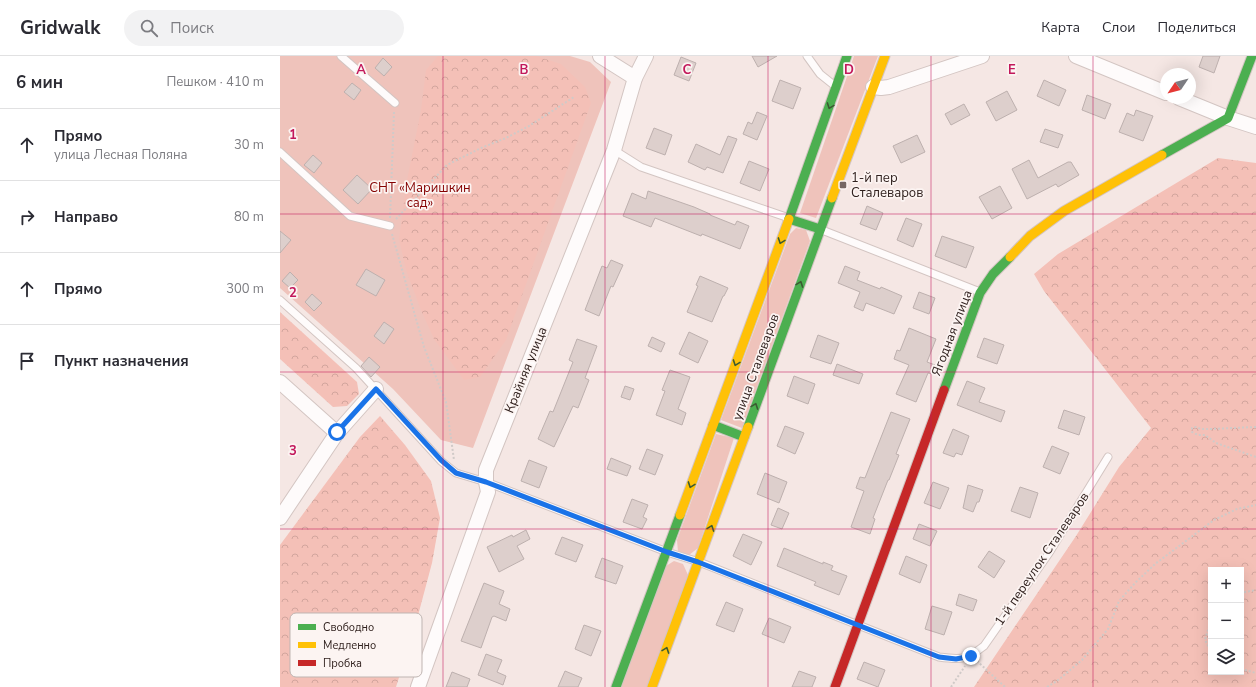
<!DOCTYPE html>
<html lang="ru">
<head>
<meta charset="utf-8">
<style>
	:root { --surface:#fff; --page:#f2f2f3; --text:#2b2b33; --muted:#7c7c81; --line:#e1e1e2 }
	body { margin:0; font-family:"Nunito Sans",sans-serif; background:var(--page); color:var(--text) }
	.controls { position:absolute; right:12px; bottom:12px; display:grid; overflow:hidden; border-radius:0px; box-shadow:0 4px 16px #0002 }
	.controls button { width:36px; height:36px; display:grid; place-items:center; padding:0; border:0; border-bottom:1px solid var(--line); background:var(--surface); color:var(--text); font:20px sans-serif }
	.compass { position:absolute; left:880px; top:12px; width:36px; height:36px; border-radius:50%; background:var(--surface); box-shadow:0 4px 16px #0002; rotate:235deg }
	.stop { position:absolute; width:12px; height:12px; margin:-9px; border:3px solid #1a73e8; border-radius:50%; background:#fff }
	.stop.end { background:#1a73e8; border-color:#fff; box-shadow:0 1px 4px #0008 }
	.list { margin:0; padding:0; list-style:none }
	h2 { display:flex; justify-content:space-between; align-items:center; height:52px; margin:0; padding:0 16px; font-size:17px }
	h2 small { font-size:13px; font-weight:400; color:var(--muted) }
	.list li { display:grid; grid-template-columns:26px 1fr auto; gap:12px; align-items:center; box-sizing:border-box; height:72px; padding:0 16px; border-top:1px solid var(--line) }
	.list b { display:block; font-size:15px; white-space:nowrap }
	.list p { margin:0; font-size:13px; white-space:nowrap; color:var(--muted) }
	.list em { font-size:13px; font-style:normal; color:var(--muted) }
	.icon { flex:none; width:22px; height:22px; fill:none; stroke:currentColor; stroke-width:2; stroke-linecap:round; stroke-linejoin:round }
	.map { position:relative; flex:none; width:976px; height:631px; overflow:hidden }
	header { display:flex; align-items:center; gap:24px; box-sizing:border-box; height:56px; padding:0 20px; background:var(--surface); border-bottom:1px solid var(--line) }
	header strong { font-size:19px }
	nav { display:flex; gap:22px; margin-inline-start:auto; font-size:14px }
	.search { width:280px; height:36px; background:var(--page); display:flex; align-items:center; gap:10px; box-sizing:border-box; padding:0 14px; border-radius:22px; color:var(--muted); font-size:15px }
	main { display:flex }
	aside { flex:1; background:var(--surface) }
	.map>svg:first-child { display:block }
	.green { fill:#efc3bb }
	.forest { fill:url(#forest-crowns); fill-rule:evenodd }
	.building { fill:#ddcfcc; stroke:#bdb0ae }
	.lines { fill:none; stroke-linecap:round; stroke-linejoin:round }
	.lane-casing { stroke:#d3c5c2; stroke-width:9 }
	.street-casing { stroke:#d3c5c2; stroke-width:16 }
	.fast-casing { stroke:#d3c5c2; stroke-width:11 }
	.slow-casing { stroke:#d3c5c2; stroke-width:11 }
	.jam-casing { stroke:#d3c5c2; stroke-width:11 }
	.path { stroke:#d0cac8; stroke-width:2; stroke-dasharray:2 2; stroke-linecap:butt }
	.lane { stroke:#fefbfb; stroke-width:7 }
	.street { stroke:#fefbfb; stroke-width:14 }
	.fast { stroke:#4caf50; stroke-width:9 }
	.slow { stroke:#ffc107; stroke-width:9 }
	.jam { stroke:#c62828; stroke-width:9 }
	.oneway { stroke:#3b5a32 }
	.route { stroke:#1a73e8; stroke-width:5 }
	.grid { fill:none; stroke:#c2185b; stroke-width:1; stroke-opacity:0.55 }
	.poi-dot { fill:#756663; stroke:#fcf4f2; stroke-width:1.5 }
	.labels { text-anchor:middle; dominant-baseline:central; stroke-width:3.5; stroke-linejoin:round; paint-order:stroke }
	.poi-label { font-size:13px; fill:#30211e; stroke:#fcf4f2; text-anchor:start }
	.park-label { font-size:13px; fill:#840100; stroke:#fcf4f2 }
	.street-label { font-size:13px; fill:#30211e; stroke:#fcf4f2 }
	.key { fill:#fcf4f2; stroke:#bfb5b2; stroke-width:1 }
	.key-label { font-size:11px; fill:#30211e }
	.grid-label { font-size:13px; text-anchor:middle; font-weight:bold; fill:#c2185b; stroke:#fcf4f2; stroke-width:3.5; stroke-linejoin:round; paint-order:stroke }
</style>
</head>
<body>
<header>
<strong>Gridwalk</strong>
<div class="search"><svg class="icon" aria-label="search" viewBox="0 0 24 24"><circle cx="10" cy="10" r="6"/><path d="M15 15l6 6"/></svg>Поиск</div>
<nav><a>Карта</a><a>Слои</a><a>Поделиться</a></nav>
</header>
<main>
<aside>
<h2>6 мин<small>Пешком · 410 m</small></h2>
<ul class="list">
<li><svg class="icon" aria-label="ahead" viewBox="0 0 24 24"><path d="M12 20V5M6 11l6-6 6 6"/></svg><div><b>Прямо</b><p>улица Лесная Поляна</p></div><em>30 m</em></li>
<li><svg class="icon" aria-label="right" viewBox="0 0 24 24"><path d="M7 20v-9h11M14 6l5 5-5 5"/></svg><div><b>Направо</b></div><em>80 m</em></li>
<li><svg class="icon" aria-label="ahead" viewBox="0 0 24 24"><path d="M12 20V5M6 11l6-6 6 6"/></svg><div><b>Прямо</b></div><em>300 m</em></li>
<li><svg class="icon" aria-label="arrive" viewBox="0 0 24 24"><path d="M6 21V4h12l-3 4 3 4H6"/></svg><div><b>Пункт назначения</b></div></li>
</ul>
</aside>
<div class="map">
<svg width="976" height="631" viewBox="0 0 976 631">
	<defs>
		<pattern id="forest-crowns" width="20" height="18" patternUnits="userSpaceOnUse"><rect width="20" height="18" fill="#f4c0b7"/><path d="M2 6a3 3 0 1 1 6 0M12 15a3 3 0 1 1 6 0" fill="none" stroke="#d2a59d"/></pattern>
	</defs>
	<rect width="100%" height="100%" fill="#f5e7e4"/>
	<g class="green">
		<path d="M0 0H290L310 6 331 26 193 392 161 384 113 333 0 232Z"/>
		<path d="M574 0H598L536 162 520 157Z"/>
		<path d="M516 172 526 174 530 185 462 372 441 364 510 178Z"/>
		<path d="M436 378 454 382 418 492 409 499 398 496 397 484Z"/>
		<path d="M394 505 403 508 408 519 367 631H341L386 510Z"/>
	</g>
	<g class="forest">
		<path d="M158 0H256L281 8 305 31 311 47 226 284 200 321 184 324 154 283 141 254 126 214 119 183 127 124 141 54 146 14Z"/>
		<path d="M938 102 976 107V631H694L796 480 839 411 871 372 764 235 754 218 778 198ZM931 514H961V616H931Z"/>
		<path d="M0 256 77 326 79 338 67 350 53 351 0 303Z"/>
		<path d="M100 360 125 389 151 425 160 462 152 507 136 567 116 631H0V489L80 381Z"/>
	</g>
	<g class="building">
		<path d="M472 0H497L478 11Z"/>
		<path d="M923 0H940L934 17 919 11Z"/>
		<path d="M401 1 416 7 409 25 394 19Z"/>
		<path d="M103 2 112 11 104 20 95 12Z"/>
		<path d="M500 24 521 32 513 53 492 45Z"/>
		<path d="M764 24 786 34 779 50 757 40Z"/>
		<path d="M72 27 81 34 74 44 64 36Z"/>
		<path d="M727 35 737 54 716 65 706 46Z"/>
		<path d="M807 39 831 48 825 63 802 54Z"/>
		<path d="M684 48 690 59 671 69 665 58Z"/>
		<path d="M856 54 873 60 863 85 839 76 847 57 854 60Z"/>
		<path d="M477 56 487 60 477 84 463 78 468 66 472 68Z"/>
		<path d="M374 72 392 79 385 99 366 92Z"/>
		<path d="M765 73 783 79 778 92 760 86Z"/>
		<path d="M637 79 645 96 621 107 613 90Z"/>
		<path d="M448 80 457 83 443 117 427 111 425 114 408 106 416 88 440 99Z"/>
		<path d="M33 99 42 107 34 117 24 109Z"/>
		<path d="M749 104 758 122 788 106H791L799 119 778 131 776 128 747 143 732 113Z"/>
		<path d="M469 105 489 113 480 135 460 127Z"/>
		<path d="M77 119 92 133 78 148 63 134Z"/>
		<path d="M720 130 732 152 712 163 699 141Z"/>
		<path d="M368 135 414 151 430 158V159L455 169 457 165 469 170 460 193 422 178 421 180 375 162 371 171 343 160 352 137 366 143Z"/>
		<path d="M587 150 603 157 596 174 580 168Z"/>
		<path d="M626 162 642 168 633 191 617 184Z"/>
		<path d="M0 175 11 184 0 197Z"/>
		<path d="M662 180 694 191 686 212 655 200Z"/>
		<path d="M331 204 343 209 333 231 331 230 319 260 305 254 322 210 327 212Z"/>
		<path d="M565 210 580 216 577 224 600 233 601 231 622 240 614 258 586 247 583 255 574 251 580 236 558 227Z"/>
		<path d="M86 213 105 224 96 240 76 229Z"/>
		<path d="M10 216 18 224 10 232 2 225Z"/>
		<path d="M420 220 448 232 444 240H443L432 266 407 256 418 230 416 229Z"/>
		<path d="M639 236 655 242 649 258 633 252Z"/>
		<path d="M32 238 42 247 34 255 25 246Z"/>
		<path d="M104 266 114 273 104 288 94 280Z"/>
		<path d="M629 272 656 283 647 306 655 309 652 318 648 317 636 346 616 338 629 309 614 303 617 294 620 295Z"/>
		<path d="M409 276 428 285 418 307 399 298Z"/>
		<path d="M538 279 559 287 551 308 530 301Z"/>
		<path d="M372 281 385 287 381 296 368 290Z"/>
		<path d="M704 282 724 289 717 308 697 301Z"/>
		<path d="M297 283 317 290 305 322 309 324 298 352 293 350 274 391 258 383 270 355 273 356 293 306 289 304Z"/>
		<path d="M89 301 100 311 91 321 81 310Z"/>
		<path d="M557 308 583 318 579 328 553 319Z"/>
		<path d="M390 314 410 321 398 353 406 357 402 369 376 359 385 335 382 334Z"/>
		<path d="M514 320 535 328 528 348 507 340Z"/>
		<path d="M687 325 705 332 699 346 725 355 721 366 677 349Z"/>
		<path d="M345 330 354 333 350 344 341 341Z"/>
		<path d="M784 354 805 361 799 379 778 372Z"/>
		<path d="M611 356 630 363 616 398 619 399 609 424H608L593 462 595 463 590 478 571 471 584 435 576 432 580 421 585 422Z"/>
		<path d="M505 370 524 377 515 398 497 390Z"/>
		<path d="M673 373 689 380 682 399 676 397 674 401 663 397Z"/>
		<path d="M772 390 789 397 780 418 763 411Z"/>
		<path d="M367 393 383 399 375 419 359 413Z"/>
		<path d="M331 402 351 410 347 420 327 413Z"/>
		<path d="M249 404 267 411 259 432 241 425Z"/>
		<path d="M485 417 507 426 499 447 477 438Z"/>
		<path d="M653 426 669 432 660 453 644 447Z"/>
		<path d="M688 429 703 434 699 446H697L693 456 683 452Z"/>
		<path d="M740 431 758 437 750 462 731 455Z"/>
		<path d="M352 443 368 449 363 461 367 463 362 473 343 466Z"/>
		<path d="M498 452 509 457 502 473 491 469Z"/>
		<path d="M639 468 657 475 650 490 633 483Z"/>
		<path d="M246 474 250 483 237 490 244 503 219 516 207 491 232 479 233 481Z"/>
		<path d="M463 478 482 486 471 509 453 500Z"/>
		<path d="M282 481 303 489 296 506 275 498Z"/>
		<path d="M504 492 543 508V506L553 510 551 514 567 520 559 539 534 529 536 526 497 510Z"/>
		<path d="M709 495 725 505 714 522 698 511Z"/>
		<path d="M626 500 647 509 640 527 619 518Z"/>
		<path d="M322 502 343 510 336 528 315 521Z"/>
		<path d="M204 527 224 535 219 548 230 553 226 565 214 560 212 561 201 592 181 585Z"/>
		<path d="M679 538 697 544 693 555 676 549Z"/>
		<path d="M446 546 463 553 454 576 436 569Z"/>
		<path d="M652 550 672 556 664 579 645 573Z"/>
		<path d="M489 562 511 571 504 587 482 578Z"/>
		<path d="M304 569 321 575 311 600 295 593Z"/>
		<path d="M206 598 222 604 217 616 226 620 223 629 198 619Z"/>
		<path d="M584 606 605 614 598 631 577 623Z"/>
		<path d="M285 615 302 622 298 631H278Z"/>
		<path d="M519 615 536 621 532 631H512Z"/>
		<path d="M172 616 190 623 187 631H166Z"/>
	</g>
	<g class="lines">
		<defs>
			<g id="lane">
				<path d="M61 0 115 47"/>
				<path d="M527 0 540 18 555 30"/>
				<path d="M334 94 361 111 509 162"/>
				<path d="M0 96 70 160 110 170"/>
				<path d="M542 174 700 236"/>
				<path d="M0 244 76 312 161 405 176 417 206 426 387 496 419 506 659 601C681 604 686 604 704 590L769 497 828 401"/>
			</g>
			<g id="street">
				<path d="M320 0 355 22"/>
				<path d="M796 0 886 37"/>
				<path d="M593 31 601 32 609 31 702 0"/>
				<path d="M899 42 948 62 976 71"/>
				<path d="M0 326 57 377"/>
				<path d="M0 462 57 377 96 333"/>
				<path d="M138 631 208 436 206 426V414L334 94 355 22 366 0"/>
			</g>
			<g id="fast">
				<path d="M882 99 948 62 972 0"/>
				<path d="M509 163 540 173"/>
				<path d="M509 163 567 0"/>
				<path d="M664 334 700 237 713 218 730 201"/>
				<path d="M433 369 464 381"/>
				<path d="M468 371 552 142"/>
				<path d="M336 631 400 459"/>
			</g>
			<g id="slow">
				<path d="M552 142 605 0"/>
				<path d="M730 201 750 180 784 155 882 99"/>
				<path d="M400 459 509 163"/>
				<path d="M372 631 468 371"/>
			</g>
			<path id="jam" d="M555 631 664 334"/>
		</defs>
		<use href="#lane" class="lane-casing"/>
		<use href="#street" class="street-casing"/>
		<use href="#fast" class="fast-casing"/>
		<use href="#slow" class="slow-casing"/>
		<use href="#jam" class="jam-casing"/>
		<g class="path">
			<path d="M110 162 114 56"/>
			<path d="M116 163 167 109 201 92 226 82 249 70 294 41"/>
			<path d="M112 178 144 291 166 346 174 404"/>
			<path d="M976 371 930 373H921L916 371 912 372V376L918 379H925L936 387 976 401"/>
			<path d="M961 539 965 536 976 534"/>
			<path d="M931 558 930 567 925 584 931 595"/>
			<path d="M697 605 725 631"/>
			<path d="M961 613 976 617"/>
			<path d="M671 631 685 610"/>
			<path d="M767 631 777 625 802 604 828 573 839 545 856 526 875 508 934 464 957 453 976 449"/>
		</g>
		<use href="#lane" class="lane"/>
		<use href="#street" class="street"/>
		<use href="#fast" class="fast"/>
		<use href="#slow" class="slow"/>
		<use href="#jam" class="jam"/>
	</g>
	<defs><path id="oneway-chevron" d="M-2-3.5L2.5 0L-2 3.5" fill="none" stroke-width="1.6" stroke-linecap="round" stroke-linejoin="round"/></defs>
	<g class="oneway">
		<use href="#oneway-chevron" transform="translate(550 50) rotate(110)"/>
		<use href="#oneway-chevron" transform="translate(501 185) rotate(110)"/>
		<use href="#oneway-chevron" transform="translate(520 228) rotate(-70)"/>
		<use href="#oneway-chevron" transform="translate(456 307) rotate(110)"/>
		<use href="#oneway-chevron" transform="translate(475 350) rotate(-70)"/>
		<use href="#oneway-chevron" transform="translate(411 429) rotate(110)"/>
		<use href="#oneway-chevron" transform="translate(431 472) rotate(-70)"/>
		<use href="#oneway-chevron" transform="translate(386 594) rotate(-70)"/>
	</g>
	<g class="lines">
		<path class="route" d="M57 376 96 333 161 404 176 417 206 426 387 496 418 506 659 601 676 603 691 600"/>
	</g>
	<path class="grid" d="M163 0V631M325 0V631M488 0V631M651 0V631M813 0V631M0 158H976M0 316H976M0 473H976"/>
	<rect class="poi-dot" x="559" y="125" width="8" height="8" rx="2"/>
	<g class="labels">
		<g class="poi-label">
			<text x="571" y="122">1-й пер<tspan x="571" dy="15">Сталеваров</tspan></text>
		</g>
		<g class="park-label">
			<text x="140" y="132">СНТ «Маришкин<tspan x="140" dy="15">сад»</tspan></text>
		</g>
		<g class="street-label">
			<text transform="translate(672 277) rotate(-69)">Ягодная улица</text>
			<text transform="translate(476 311) rotate(-70)">улица Сталеваров</text>
			<text transform="translate(246 314) rotate(-68)">Крайняя улица</text>
			<text transform="translate(762 503) rotate(-56)">1-й переулок Сталеваров</text>
		</g>
	</g>
	<rect x="10" y="557" width="132" height="64" rx="6" class="key"/>
	<rect x="18" y="568" width="18" height="6" fill="#4caf50"/>
	<rect x="18" y="586" width="18" height="6" fill="#ffc107"/>
	<rect x="18" y="604" width="18" height="6" fill="#c62828"/>
	<g class="key-label">
		<text x="43" y="575">Свободно</text>
		<text x="43" y="593">Медленно</text>
		<text x="43" y="611">Пробка</text>
	</g>
	<g class="grid-label">
		<text x="81" y="18">A</text>
		<text x="244" y="18">B</text>
		<text x="407" y="18">C</text>
		<text x="569" y="18">D</text>
		<text x="732" y="18">E</text>
		<text x="13" y="83">1</text>
		<text x="13" y="241">2</text>
		<text x="13" y="399">3</text>
	</g>
</svg>
<div class="controls">
<button>+</button>
<button>−</button>
<button><svg class="icon" aria-label="layers" viewBox="0 0 24 24"><path d="M12 4l9 5-9 5-9-5zM3 14l9 5 9-5"/></svg></button>
</div>
<svg class="compass" viewBox="-18 -18 36 36"><path d="M0-13l5 13h-10z" fill="#e53935"/><path d="M0 13l5-13h-10z" fill="#7c7c81"/></svg>
<div class="stop" style="left:57px;top:376px"></div>
<div class="stop end" style="left:691px;top:600px"></div>
</div>
</main>
</body>
</html>
